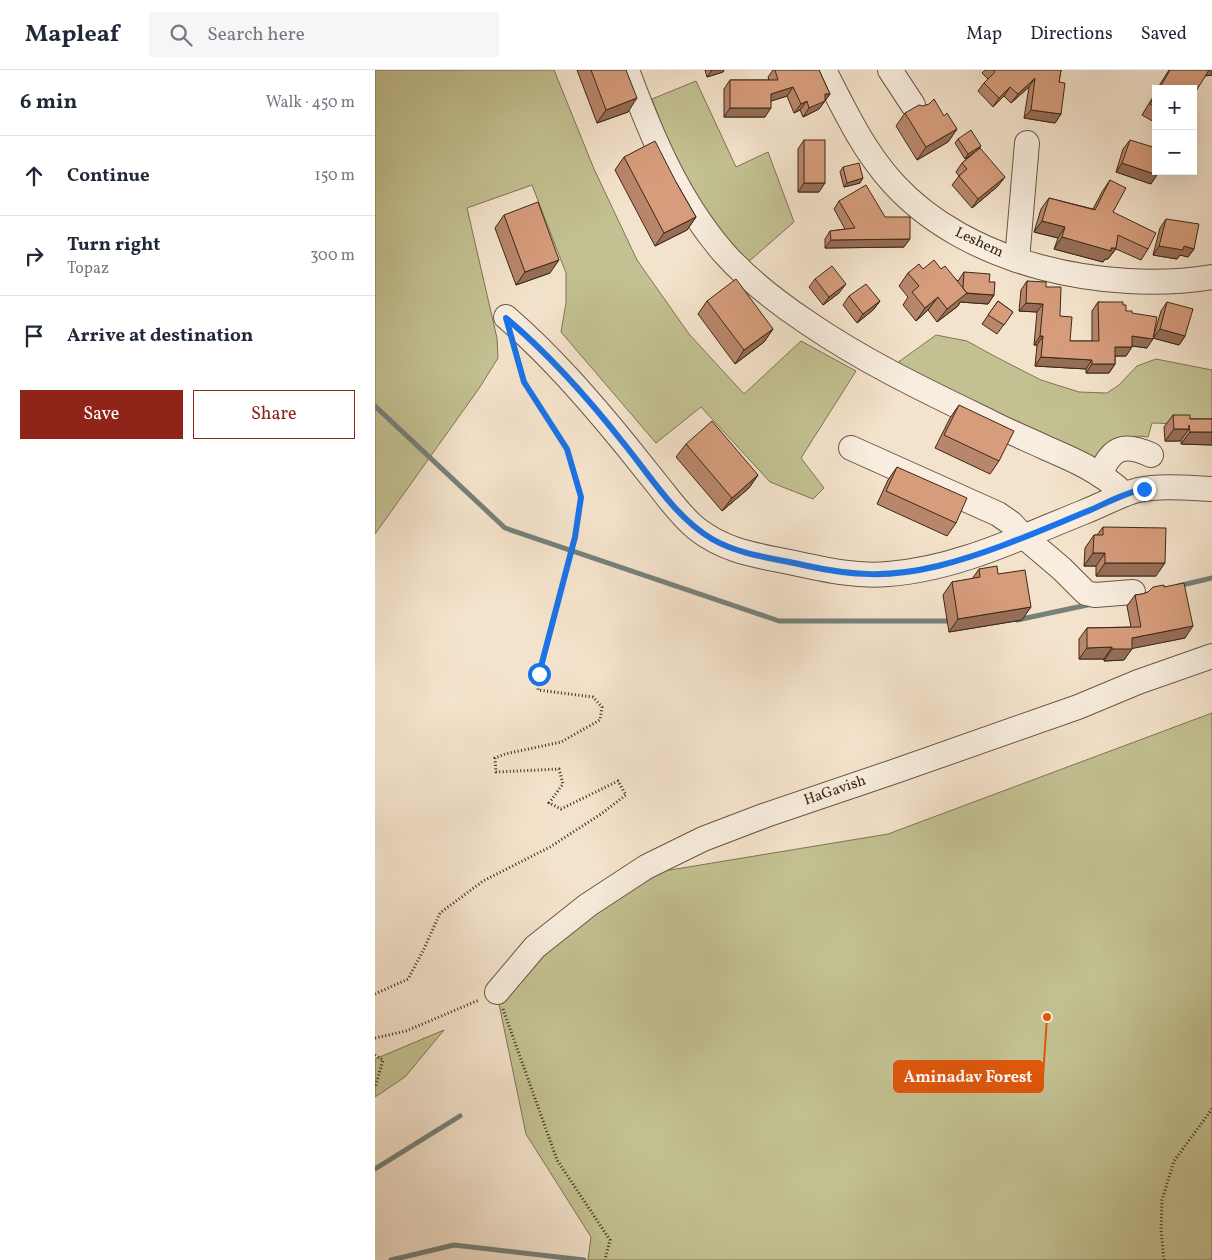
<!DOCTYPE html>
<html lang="en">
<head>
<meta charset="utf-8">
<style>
	:root { --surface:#fff; --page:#f6f6f7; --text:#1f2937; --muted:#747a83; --line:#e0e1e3; --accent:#8f2418 }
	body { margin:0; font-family:Vollkorn,serif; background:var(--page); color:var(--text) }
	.controls { position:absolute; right:15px; top:15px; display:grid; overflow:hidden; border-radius:0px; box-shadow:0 5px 20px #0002 }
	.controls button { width:45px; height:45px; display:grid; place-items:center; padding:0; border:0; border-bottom:1px solid var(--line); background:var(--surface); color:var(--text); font:25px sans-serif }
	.stop { position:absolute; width:15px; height:15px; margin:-11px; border:4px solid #1a73e8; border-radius:50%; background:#fff }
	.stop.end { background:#1a73e8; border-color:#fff; box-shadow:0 1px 5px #0008 }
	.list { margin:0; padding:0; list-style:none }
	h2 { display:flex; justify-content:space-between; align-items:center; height:65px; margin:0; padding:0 20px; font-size:21px }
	h2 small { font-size:16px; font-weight:400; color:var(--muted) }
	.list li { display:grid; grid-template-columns:32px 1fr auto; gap:15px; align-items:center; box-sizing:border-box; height:80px; padding:0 20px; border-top:1px solid var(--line) }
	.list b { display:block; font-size:19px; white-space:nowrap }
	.list p { margin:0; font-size:16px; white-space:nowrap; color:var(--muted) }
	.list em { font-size:16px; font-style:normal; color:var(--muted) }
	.actions { display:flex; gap:10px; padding:15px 20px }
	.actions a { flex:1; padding:11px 0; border:1px solid var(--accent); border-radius:0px; text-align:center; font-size:18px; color:var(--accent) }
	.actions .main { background:var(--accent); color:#fff }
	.icon { flex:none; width:28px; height:28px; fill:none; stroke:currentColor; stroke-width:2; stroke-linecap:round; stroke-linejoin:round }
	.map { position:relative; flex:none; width:837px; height:1190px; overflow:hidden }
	header { display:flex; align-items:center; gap:30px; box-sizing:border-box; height:70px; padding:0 25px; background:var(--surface); border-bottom:1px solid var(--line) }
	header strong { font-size:24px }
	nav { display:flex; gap:28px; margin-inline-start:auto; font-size:18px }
	.search { width:350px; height:45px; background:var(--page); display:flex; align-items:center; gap:12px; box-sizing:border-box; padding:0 18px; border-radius:0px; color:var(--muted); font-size:19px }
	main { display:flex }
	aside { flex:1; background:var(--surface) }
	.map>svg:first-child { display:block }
	.green { fill:#c3c192; stroke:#807454 }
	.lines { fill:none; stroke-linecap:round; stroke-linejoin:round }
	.stream { stroke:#76817a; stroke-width:5 }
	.minor-casing { stroke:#6a5743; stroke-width:26 }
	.path { stroke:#3c2815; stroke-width:3; stroke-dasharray:1 2.5; stroke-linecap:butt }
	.minor { stroke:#f8edde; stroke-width:24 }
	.wall { fill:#b8866b; stroke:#3c2815 }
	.shaded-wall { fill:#966d57; stroke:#3c2815 }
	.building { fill:#d69c7c; stroke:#3c2815 }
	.route { stroke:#1a73e8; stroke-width:6 }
	.labels { text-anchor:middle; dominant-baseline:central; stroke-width:4; stroke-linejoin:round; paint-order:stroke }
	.street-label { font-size:15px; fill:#3c2815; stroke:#f8edde }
	.leader { fill:none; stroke:#df570c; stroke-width:2 }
	.callout-dot { fill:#df570c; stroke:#f8edde; stroke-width:2 }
	.callout { fill:#df570c; stroke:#df570c; stroke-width:2 }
	.callout-label { font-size:16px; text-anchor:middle; font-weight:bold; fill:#fff }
</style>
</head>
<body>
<header>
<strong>Mapleaf</strong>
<div class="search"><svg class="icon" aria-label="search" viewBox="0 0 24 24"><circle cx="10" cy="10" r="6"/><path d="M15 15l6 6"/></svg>Search here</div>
<nav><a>Map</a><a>Directions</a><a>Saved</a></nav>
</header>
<main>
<aside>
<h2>6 min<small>Walk · 450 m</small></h2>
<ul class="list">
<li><svg class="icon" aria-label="ahead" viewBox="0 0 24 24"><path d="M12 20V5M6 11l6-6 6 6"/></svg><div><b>Continue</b></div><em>150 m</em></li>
<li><svg class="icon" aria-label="right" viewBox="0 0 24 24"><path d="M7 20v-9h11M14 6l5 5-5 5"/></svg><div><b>Turn right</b><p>Topaz</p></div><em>300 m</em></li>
<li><svg class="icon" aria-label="arrive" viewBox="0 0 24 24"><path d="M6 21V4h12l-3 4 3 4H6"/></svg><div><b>Arrive at destination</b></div></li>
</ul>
<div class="actions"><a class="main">Save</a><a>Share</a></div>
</aside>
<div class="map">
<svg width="837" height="1190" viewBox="0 0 837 1190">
	<rect width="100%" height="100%" fill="#f4e3cc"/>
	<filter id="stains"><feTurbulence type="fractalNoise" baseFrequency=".004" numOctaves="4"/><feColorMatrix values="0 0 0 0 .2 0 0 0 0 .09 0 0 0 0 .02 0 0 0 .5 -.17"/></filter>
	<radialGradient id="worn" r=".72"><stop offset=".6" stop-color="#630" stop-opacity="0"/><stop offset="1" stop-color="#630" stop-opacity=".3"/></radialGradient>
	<g class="green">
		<path d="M0 0H179L219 99 262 190 314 264 369 324 426 271 481 301 426 388 449 418 438 429 395 412 326 337 281 373 186 262 191 233V203L157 115 92 138 122 268 123 288 105 317 0 464Z"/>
		<path d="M321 11 361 97 393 82 419 152 371 194 322 131 290 64 277 29Z"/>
		<path d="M561 265 592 271 621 287 666 310 704 322 732 323 744 315 762 296 781 289 837 300V355L777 353 773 367 764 366 745 369 720 390 640 353 522 293Z"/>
		<path d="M837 643V1190H213L216 1167 151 1064 124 934 174 875 237 831 289 801 513 764Z"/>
		<path d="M69 960 30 1007 0 1027V989Z"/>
	</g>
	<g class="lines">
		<g class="stream">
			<path d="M0 336 130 458 404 551H579"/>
			<path d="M803 516 837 508"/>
			<path d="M642 550 717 534"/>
			<path d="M0 1099 85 1046"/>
			<path d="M16 1190 79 1175 209 1190"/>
		</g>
		<defs>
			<g id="minor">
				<path d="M252 0C276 65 303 130 349 183 374 211 403 233 433 253 490 292 551 321 613 351 632 361 652 369 671 378 699 390 727 402 749 424"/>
				<path d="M449 0C469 39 488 80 518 113 592 195 731 224 837 207"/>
				<path d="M515 0 538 35"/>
				<path d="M642 190 652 73"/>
				<path d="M131 247C175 285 213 329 250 374 262 389 274 404 286 419 297 433 308 448 322 459 350 481 380 485 414 492 447 499 479 507 513 504 582 499 646 467 709 442 727 435 744 425 763 420 787 415 813 418 837 419"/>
				<path d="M476 378 623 444 636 453 648 466 687 499 711 523 720 525 758 522"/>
				<path d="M725 405C736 378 748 372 776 385"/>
				<path d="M122 922 160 877 213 835 271 797 328 769 391 745 515 703 703 637 763 612 837 586"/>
			</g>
		</defs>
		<use href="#minor" class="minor-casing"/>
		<g class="path">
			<path d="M0 924 33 909 49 879 65 843 108 811 175 777 226 744 251 725 243 711 186 739 174 733 188 714 184 699 121 702 120 688 130 684 186 672 225 650 227 637 218 627 163 620 164 604 200 467 206 427 192 379 149 313 141 284"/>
			<path d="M128 939 182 1090 235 1170 230 1190"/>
			<path d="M0 968 31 961 104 930"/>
			<path d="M0 985 8 990 0 1018"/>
			<path d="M789 1190 786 1159 787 1130 799 1091 837 1039"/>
		</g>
		<use href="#minor" class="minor"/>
	</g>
	<g class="wall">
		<path d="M202 0H251L253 42 222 53Z"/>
		<path d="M330 0H349L348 2 332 7Z"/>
		<path d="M398 0H444L455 24 444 39 428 47 425 40 419 43 412 26 396 31 390 47H349V19L355 10H394L393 7Z"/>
		<path d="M610 0H686L684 12 686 44 680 53 649 48 654 17 636 33 629 26 618 37 603 21 609 13 613 9 607 3Z"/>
		<path d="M794 0H837V5L830 6 818 19H782Z"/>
		<path d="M781 22V53L767 45Z"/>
		<path d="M530 43 569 46 582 59 573 72 542 90 521 56Z"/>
		<path d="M583 69 605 78 623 116 597 138 577 115 584 106 581 102 587 93 599 83 590 89 580 73Z"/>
		<path d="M429 70 444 122H423V79Z"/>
		<path d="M755 70 776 114 741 102 748 79Z"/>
		<path d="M249 87 301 112 321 147 312 160 280 176 240 100Z"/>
		<path d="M468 97 485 113 469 117 465 102Z"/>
		<path d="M735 110 738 142 773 179 766 190 741 179 733 189H730L728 192 679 179 683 168 659 162 666 139 674 128 718 139 727 122Z"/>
		<path d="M464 131 510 147 529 177 450 178V169L455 161 470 159 459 139Z"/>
		<path d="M129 145 175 203 141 215 120 158Z"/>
		<path d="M791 149 819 179 813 187 805 185 802 189 778 185 785 158Z"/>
		<path d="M548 199H566L583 211 589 202 614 212 619 225 613 234 585 232 583 236 562 252 553 240 541 251 528 235 533 227 524 216 533 203Z"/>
		<path d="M440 209 464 223 448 235 434 217Z"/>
		<path d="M652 211 671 217 695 271H717V241L723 232 748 235 751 241 757 243 772 278 757 276 751 286H740V294L734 303H711V299L660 296 662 275H659L662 242 644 241 646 220Z"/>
		<path d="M474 226 505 231 498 240 482 253 468 235Z"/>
		<path d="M332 231 398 259 389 272 360 294 323 244Z"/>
		<path d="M623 231 638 242 622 264 607 254Z"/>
		<path d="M792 232 810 266 804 275 778 268 786 241Z"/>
		<path d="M584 335 624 391 615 404 560 378 575 348Z"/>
		<path d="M798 345 815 349H837V375L806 374V370L805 371H790L789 357Z"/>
		<path d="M311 374 383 405 374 418 347 441 301 387Z"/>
		<path d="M522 397 581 453 572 466 502 434 513 410Z"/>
		<path d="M728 457 781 506H721V496H709L710 478 719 465H722Z"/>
		<path d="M604 499 623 504 647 550 574 562 568 525 577 512 597 509Z"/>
		<path d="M789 517 810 568 757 578 749 590 729 591V589H704V569L712 558 756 557 752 536 760 525 767 524Z"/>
	</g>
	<g class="shaded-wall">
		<path d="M337 0H349L348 2 332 7Z"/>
		<path d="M833 0H837V5L829 6Z"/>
		<path d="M660 8 654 17 636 33 643 24Z"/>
		<path d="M418 17 412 26 390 33 396 24Z"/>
		<path d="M635 17 629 26 618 37 624 28Z"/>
		<path d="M450 24H455L444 39 428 47 434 38Z"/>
		<path d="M262 28 253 42 222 53 231 40Z"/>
		<path d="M432 31 425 40 419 43 426 34Z"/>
		<path d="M355 38H396L390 47H349Z"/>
		<path d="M656 40 686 44 680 53 649 48Z"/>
		<path d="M582 59 573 72 542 90 551 77Z"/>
		<path d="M606 76 603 80 590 89 593 84Z"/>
		<path d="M747 93 782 105 776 114 741 102Z"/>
		<path d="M630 107 623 116 597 138 603 129Z"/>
		<path d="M488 108 485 113 469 117 472 113Z"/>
		<path d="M429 113H450L444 122H423Z"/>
		<path d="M321 147 312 160 280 176 289 163Z"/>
		<path d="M667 151 690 157 683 168 659 162Z"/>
		<path d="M687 167 736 178H741L733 189H730L728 192 679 179Z"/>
		<path d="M535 169 529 177 450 178 456 170Z"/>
		<path d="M784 176H809L819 179 813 187 805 185 802 189 778 185Z"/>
		<path d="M184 190 175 203 141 215 150 202Z"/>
		<path d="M471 214 464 223 448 235 454 227Z"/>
		<path d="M587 223 619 225 613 234 585 232 583 236 562 252 572 239Z"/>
		<path d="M563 227 553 240 541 251 550 238Z"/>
		<path d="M505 231 498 240 482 253 488 244Z"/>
		<path d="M651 233 668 234 662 242 644 241Z"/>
		<path d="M398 259 389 272 360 294 369 280Z"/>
		<path d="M785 259 810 266 804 275 778 268Z"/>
		<path d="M665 266H668L662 275H659Z"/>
		<path d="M757 266 778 269 772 278 751 275Z"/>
		<path d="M740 277H757L751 286H734Z"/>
		<path d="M666 287 717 290 711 299 660 296Z"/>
		<path d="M717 294H740L734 303H711Z"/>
		<path d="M799 359H814L805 371H790Z"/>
		<path d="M815 362H837V375L806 374Z"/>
		<path d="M383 405 374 418 347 441 357 428Z"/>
		<path d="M718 483H730L721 496H709Z"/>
		<path d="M730 493H790L781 506H721Z"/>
		<path d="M656 537 647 550 574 562 583 549Z"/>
		<path d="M818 556 810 568 755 579H757L749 590 729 591 737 579 757 568Z"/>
		<path d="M737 577 729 589H704L712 578Z"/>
	</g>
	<g class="building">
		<path d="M216 0H251L262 28 231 40Z"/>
		<path d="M400 0H444L455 24H450V31L434 38 432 31 426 34 418 17 396 24V38H355V10H403Z"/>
		<path d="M619 0H686L684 12 690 13 686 44 656 40 660 8 643 24 635 17 624 28 609 13 620 2Z"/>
		<path d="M795 0H834L818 26V19H784Z"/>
		<path d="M781 24V37L775 34Z"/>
		<path d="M559 29 569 46 572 43 582 59 551 77 530 43 544 35 548 36 554 34Z"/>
		<path d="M596 60 606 76 593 84 583 69Z"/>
		<rect x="429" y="70" width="21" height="43"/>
		<path d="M755 70 781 78V101H783L782 105 747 93Z"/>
		<path d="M280 71 301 112 321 147 289 163 249 87Z"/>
		<path d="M605 78 630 107 603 129 584 106 592 99 587 93Z"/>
		<path d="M484 93 488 108 472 113 468 97Z"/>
		<path d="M735 110 751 118 738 142 781 163 773 179 743 165 741 178H736V181L687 167 690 157 667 151 674 128 720 140Z"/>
		<path d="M491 115 510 147H535V169L456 170 455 161 480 158 464 131Z"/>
		<path d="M163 132 184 190 150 202 129 145Z"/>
		<path d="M791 149 824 154 819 179 809 176 808 180 784 176Z"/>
		<path d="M559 190 566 199 570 196 592 223 572 239 563 227 550 238 537 222 544 216 533 203 544 194 548 199Z"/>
		<path d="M457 196 471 214 454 227 440 209Z"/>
		<path d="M589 202 615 204 614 212H620L619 225 591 223H592L588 218Z"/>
		<path d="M361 209 398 259 369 280 332 231Z"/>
		<path d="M652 211 671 212V217H686L685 246 697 247 695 271H724L723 232H748V235H751V241H757V243L782 247 778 269 757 266V277H740V294H717V290L666 287 668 266H665L668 234 651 233Z"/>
		<path d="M491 214 505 231 488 244 474 226Z"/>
		<path d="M623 231 638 242 629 255 613 245Z"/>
		<path d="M792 232 818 239 810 266 785 259Z"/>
		<path d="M584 335 639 361 624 391 569 365Z"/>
		<path d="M798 345H815V349H837V362H815L814 355V359H799Z"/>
		<path d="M337 351 383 405 357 428 311 374Z"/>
		<path d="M522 397 592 428 581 453 511 421Z"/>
		<path d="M728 457 791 458 790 493H730V483H718L719 465H728Z"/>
		<path d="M622 496 623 504 650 500 656 537 583 549 577 512 605 507 604 499Z"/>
		<path d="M809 513 818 556 757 568V579H737V577L712 578V558L766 557 760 525 767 524 773 522 778 517 789 515V517Z"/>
	</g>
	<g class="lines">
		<path class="route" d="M164 604 200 467 206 427 192 379 149 312 131 248C175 285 214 329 250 375 276 407 301 448 337 469 365 485 397 488 428 495 478 506 513 508 563 496 615 483 664 461 713 441 732 433 749 423 769 419"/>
	</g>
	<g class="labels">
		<g class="street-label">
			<text transform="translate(604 173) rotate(25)">Leshem</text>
			<text transform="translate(460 721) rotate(-19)">HaGavish</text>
		</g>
	</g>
	<path class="leader" d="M672 947L668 1007"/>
	<circle class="callout-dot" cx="672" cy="947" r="5"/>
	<rect class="callout" x="519" y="991" width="149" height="31" rx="5"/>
	<g class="callout-label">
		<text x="593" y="1012">Aminadav Forest</text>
	</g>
	<rect width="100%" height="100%" filter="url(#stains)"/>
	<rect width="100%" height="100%" fill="url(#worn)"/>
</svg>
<div class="controls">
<button>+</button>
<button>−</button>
</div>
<div class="stop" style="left:164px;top:604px"></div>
<div class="stop end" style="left:769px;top:419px"></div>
</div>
</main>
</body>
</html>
